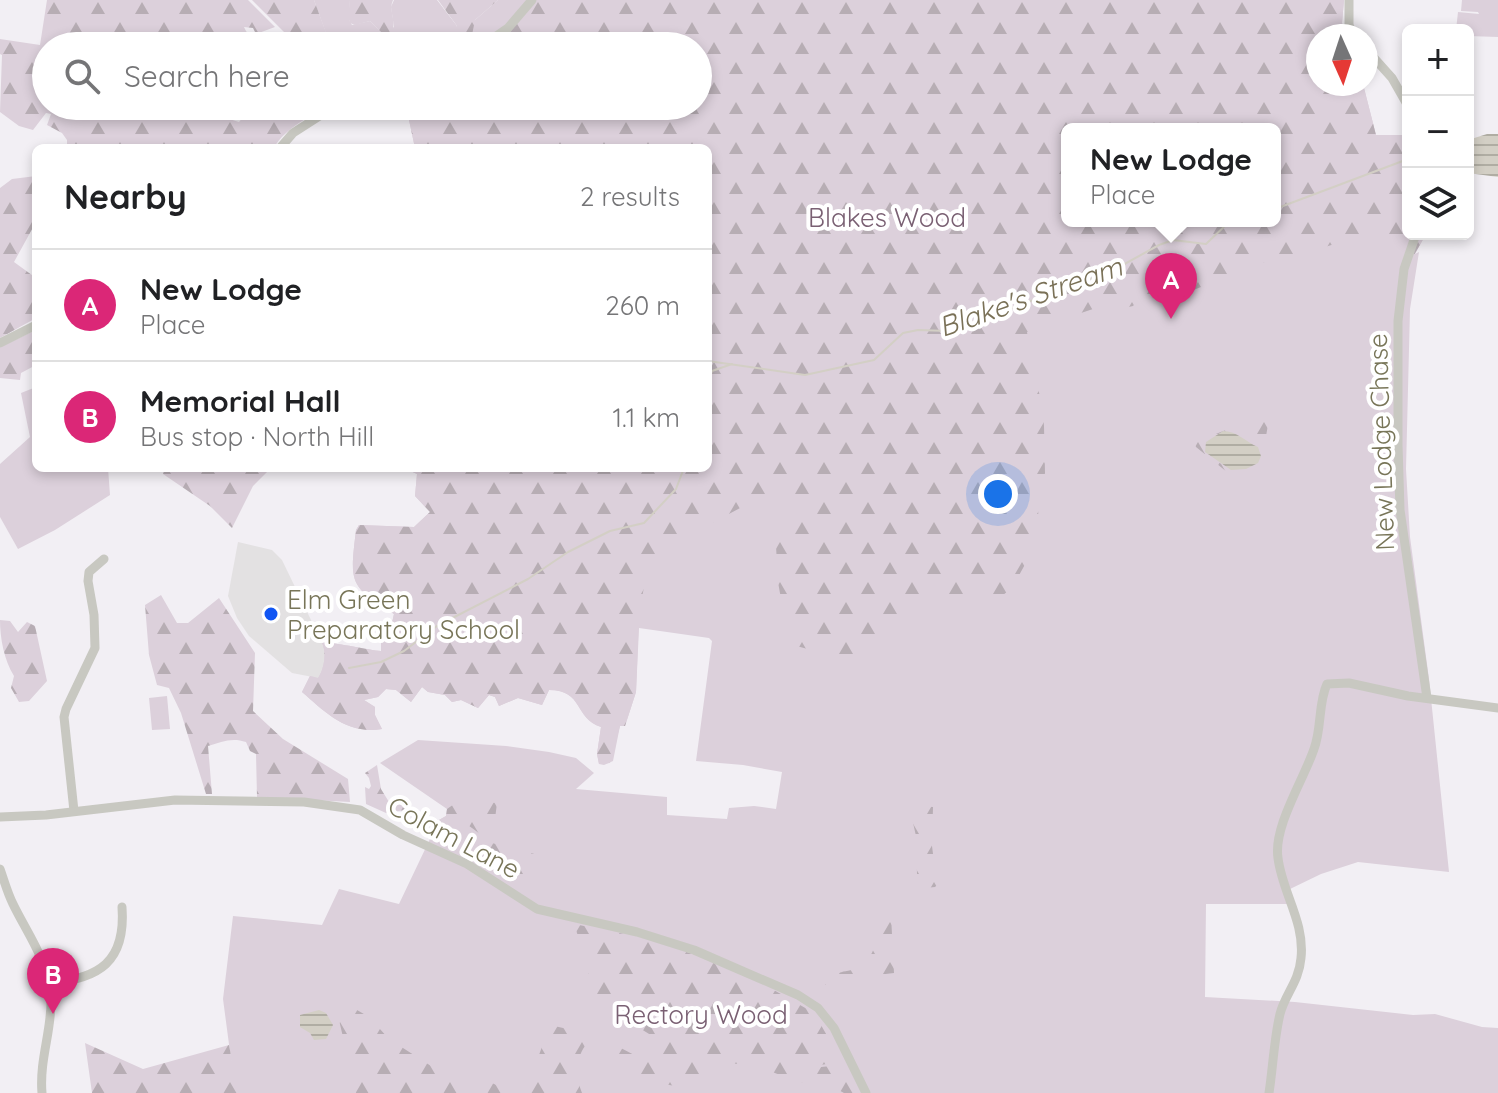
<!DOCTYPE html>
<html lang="en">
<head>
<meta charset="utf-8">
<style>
	:root { --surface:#fff; --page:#f6f6f6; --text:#202124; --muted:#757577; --line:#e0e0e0; --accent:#db2777 }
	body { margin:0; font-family:Quicksand,sans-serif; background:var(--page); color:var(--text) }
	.controls { position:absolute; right:24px; top:24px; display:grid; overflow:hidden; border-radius:12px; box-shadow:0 4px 12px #0003 }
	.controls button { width:72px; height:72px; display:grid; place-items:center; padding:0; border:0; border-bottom:2px solid var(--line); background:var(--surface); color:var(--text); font:40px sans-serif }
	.compass { position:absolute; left:1306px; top:24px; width:72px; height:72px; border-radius:50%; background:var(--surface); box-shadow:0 4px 12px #0003; rotate:177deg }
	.you { position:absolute; left:998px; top:494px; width:28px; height:28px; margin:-20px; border:6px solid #fff; border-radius:50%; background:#1a73e8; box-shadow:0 0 0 12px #1a73e833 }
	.badge { display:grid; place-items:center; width:52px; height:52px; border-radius:50%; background:var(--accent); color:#fff; font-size:26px; font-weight:700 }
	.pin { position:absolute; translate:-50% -66px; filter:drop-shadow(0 2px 4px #0008) }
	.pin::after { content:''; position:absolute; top:42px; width:28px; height:24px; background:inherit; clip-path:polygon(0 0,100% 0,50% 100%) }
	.popup { position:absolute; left:1061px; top:123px; width:220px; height:104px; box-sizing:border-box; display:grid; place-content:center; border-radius:12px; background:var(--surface); filter:drop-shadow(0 2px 6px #0005); font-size:26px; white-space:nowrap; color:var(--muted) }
	.popup b { font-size:30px; color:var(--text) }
	.popup::after { content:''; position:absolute; left:50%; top:100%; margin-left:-16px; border:16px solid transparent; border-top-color:var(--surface) }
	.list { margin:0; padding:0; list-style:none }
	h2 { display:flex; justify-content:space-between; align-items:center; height:104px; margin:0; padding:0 32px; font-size:34px }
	h2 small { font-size:26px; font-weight:400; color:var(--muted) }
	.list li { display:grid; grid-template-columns:52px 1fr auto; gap:24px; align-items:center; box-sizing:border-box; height:112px; padding:0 32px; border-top:2px solid var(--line) }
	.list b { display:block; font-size:30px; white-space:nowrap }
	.list p { margin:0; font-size:26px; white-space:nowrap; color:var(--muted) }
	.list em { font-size:26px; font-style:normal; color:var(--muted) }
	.icon { flex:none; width:44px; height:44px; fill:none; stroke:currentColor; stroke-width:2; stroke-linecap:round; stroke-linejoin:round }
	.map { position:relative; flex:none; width:1498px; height:1093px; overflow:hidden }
	.search { position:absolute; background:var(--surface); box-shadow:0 4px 12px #0003; left:32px; top:32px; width:680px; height:88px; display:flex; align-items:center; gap:20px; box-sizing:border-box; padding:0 28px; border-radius:44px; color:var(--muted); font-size:30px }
	.panel { position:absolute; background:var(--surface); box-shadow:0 4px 12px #0003; left:32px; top:144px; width:680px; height:328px; border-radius:12px }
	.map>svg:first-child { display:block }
	.built { fill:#e3e1e2 }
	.green { fill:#dcd0db; fill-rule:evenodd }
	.forest { fill:url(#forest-firs); fill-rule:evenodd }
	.water { fill:url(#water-rules) }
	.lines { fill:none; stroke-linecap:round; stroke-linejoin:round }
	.stream { stroke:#d3cfc5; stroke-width:2 }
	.minor { stroke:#c8c8c1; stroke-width:9 }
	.poi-dot { fill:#1155f3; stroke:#fff; stroke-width:3 }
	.labels { text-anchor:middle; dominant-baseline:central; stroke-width:8; stroke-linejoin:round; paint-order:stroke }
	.park-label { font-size:26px; fill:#7a6073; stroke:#fff }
	.street-label { font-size:26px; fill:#787558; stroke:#fff }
	.poi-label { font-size:26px; fill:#787558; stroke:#fff; text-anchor:start }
	.water-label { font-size:28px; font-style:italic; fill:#7a7157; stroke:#fff }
</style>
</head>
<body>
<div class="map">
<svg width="1498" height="1093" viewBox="0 0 1498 1093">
	<defs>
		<pattern id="forest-firs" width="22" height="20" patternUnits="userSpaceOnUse" patternTransform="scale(2)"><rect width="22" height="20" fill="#dcd0db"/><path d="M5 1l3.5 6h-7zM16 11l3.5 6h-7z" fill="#b7adb4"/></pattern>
		<pattern id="water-rules" width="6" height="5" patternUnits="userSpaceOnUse" patternTransform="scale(2)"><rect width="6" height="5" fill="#d3cfc5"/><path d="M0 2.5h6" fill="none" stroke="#b0ada3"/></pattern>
	</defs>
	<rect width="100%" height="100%" fill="#f2eff4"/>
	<path class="built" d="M238 542 272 550 282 560 326 651 323 671 318 678 292 673 249 636 237 618 228 596Z"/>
	<g class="green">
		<path d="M314 0H350L349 20 352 25 370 21 383 34 394 27 391 7 394 0H437L457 26 454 33 441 46H326L330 44Z"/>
		<path d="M498 0H1344L1342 23 1346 36H1318V84H1363L1376 135H1408V234H1426L1415 254 1419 252 1410 309 1406 469 1410 537 1429 679 1449 872 1358 862 1321 874 1290 889 1287 904H1206L1205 997 1295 1002 1413 1015 1435 1014 1482 1027 1498 1028V1093H240L234 1082 223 999 233 916 322 925 339 889 399 904 439 820 446 816 447 809 380 763 418 740 506 746 549 752 576 758 594 773 576 789 667 797V815L727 819 729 808 754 806 776 809 782 772 743 765 696 761 712 641 709 638 639 628 636 692 625 726H620L613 761 604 765 599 764 597 754 601 727C574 718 584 690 549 690L542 705 518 698 499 706 495 697 489 695 478 708 461 700 452 702 445 695 428 692 422 687 411 702 396 690 386 689 378 697 364 700 375 707V715L382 729C347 735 325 712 302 692L310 676 318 678C324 669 327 653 322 643 331 641 367 650 381 651V641L389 636 394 614C348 586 350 582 356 530L359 525 414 527 430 512 415 496 417 474 404 468H708V148H415L406 106H698V46H452L475 20ZM1067 129H1275V221H1067Z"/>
		<path d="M1462 0H1498V37L1468 36V30H1456L1458 12 1479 14 1478 12 1461 11Z"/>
		<path d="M36 387V468H108L110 495 55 530 18 549 0 517V464L30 437 21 393Z"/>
		<path d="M167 696 170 729 152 730 149 698Z"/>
	</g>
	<g class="forest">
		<path d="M47 0H248L275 27 256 34 253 28 244 27 249 37 234 39 226 46H46V106H207L213 114 239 122 244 116V111L240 106H330C311 115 284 129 274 148H67V140L62 133 47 125 51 114 46 113 33 130 19 126 0 112 2 55 0 54V39L40 45Z"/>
		<path d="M252 0H314L330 43 326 46H298Z"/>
		<path d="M350 0H393C388 10 397 21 392 31L383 34 370 21 355 25 350 23 348 17Z"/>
		<path d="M438 0H498L475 20 471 40 453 46H441L457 26Z"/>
		<path d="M536 0H1344L1342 23 1346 36H1318V84H1363L1376 135H1408V234H1426L1413 257 1389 252 1376 236 1366 234 1303 254 1256 264 1222 278 1211 279 1201 287 1186 293 1175 290 1141 297 1133 306 1115 310 1105 305 1054 322 1048 330 1027 332 1035 380 1042 402 1044 426 1045 473 1038 506 1039 539 1012 588 1003 595 973 600 963 595 951 598 933 594 908 618 887 632 871 649 858 651 845 659 789 644 778 582 776 546 792 502 791 481 678 541H673L670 546 662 548V553L649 557 639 616 636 692 625 726H620L610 763 599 764 597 754 601 727C574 719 584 690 549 690L542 705 518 698 499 706 495 697 489 695 478 708 461 700 452 702 445 695 428 692 422 687 411 702 396 690 386 689 378 697 364 700 375 707V715L382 729C347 735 325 712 302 692L310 676 318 678C324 669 327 653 322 643 331 641 367 650 381 651V641L389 636 394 614C348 586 350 582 356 530L359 525 414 527 430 512 415 496 417 474 404 468H708V148H415L406 106H698V46H495ZM1067 129H1275V221H1067Z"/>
		<path d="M36 176V222L14 262 36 278V318L0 338V188L12 179Z"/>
		<path d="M36 330V365L21 373 20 380 0 378V347Z"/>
		<path d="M1261 417 1262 420 1269 419 1261 465 1255 468 1227 472 1196 447 1193 441C1212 439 1226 426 1245 426V419ZM1230 431C1240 434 1245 442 1256 446L1255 466C1232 474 1223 466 1205 452L1203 449Z"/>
		<path d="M165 468H271L253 486 232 528 210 506 163 474Z"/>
		<path d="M161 595 177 623H188L219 598 255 653 253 711 283 739 348 779 350 802 257 797 256 754 250 751 246 742C232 737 221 742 208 746L212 794H206L181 713 169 688 157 685 149 655 145 605Z"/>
		<path d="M0 620 10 621 18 632 27 622 35 626 47 681 29 701 19 702 11 688 14 676C4 660 0 638 0 620Z"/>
		<path d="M377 765 381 789 389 802 394 797 405 800V810L386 813 366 804 365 787 369 789 371 786 369 778 365 773Z"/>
		<path d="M467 800 497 803 492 843 546 857 523 889 476 858 462 853 471 851 472 842 480 839V834C466 823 458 817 440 824L439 820 446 816 447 809 457 802Z"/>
		<path d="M909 805 933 807 932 846 937 885 935 887 903 890 917 874 916 836Z"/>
		<path d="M890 896 894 973 851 978 825 985C833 970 844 973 858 968 877 961 883 916 886 899Z"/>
		<path d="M574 924 639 937 687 952 758 981 814 1013 840 1058 839 1062 808 1067 793 1081C766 1068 740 1059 710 1066L699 1090 634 1079 628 1072 630 1064 585 1046C575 1060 576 1078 582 1093H525L550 1025 598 1036 638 1057H647L656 1046 654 1037 641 1029 615 1006 579 994 574 999 575 989 591 971 589 956 595 950 592 945 585 946 579 939Z"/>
		<path d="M336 1007 357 1010 369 1017 389 1039 431 1066 445 1080 492 1083 513 1093H356Z"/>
		<path d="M85 1043 143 1069 229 1045 236 1083 242 1093H92Z"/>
		<path d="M840 1065 845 1068 858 1093H844L826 1083 796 1082 812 1068Z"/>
	</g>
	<g class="water">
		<path d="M1487 134H1498V177L1468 173V140Z"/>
		<path d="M1223 431C1237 431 1246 442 1258 447L1261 456 1258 463 1246 469 1231 470 1205 452 1206 442Z"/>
		<path d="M319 1010 326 1013 333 1025 326 1039 314 1040 310 1033 300 1027V1015Z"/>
	</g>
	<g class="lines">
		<g class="stream">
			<path d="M1275 209 1408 159"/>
			<path d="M708 361 805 375 874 360 903 333 918 330 948 331 973 322 1110 272 1159 245 1173 240 1206 244 1230 221"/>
			<path d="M708 383 712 371 732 364"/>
			<path d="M349 668 381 662 404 651 437 626 528 579 568 552 610 531 644 523 676 489 684 468"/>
		</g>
		<g class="minor">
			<path d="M1349 0V25L1354 36"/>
			<path d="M482 46 508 28 532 0"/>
			<path d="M1366 49 1392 78 1408 106"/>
			<path d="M280 148 293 133 335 106"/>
			<path d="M1416 234 1404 269 1398 321V445L1400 510 1427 698"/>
			<path d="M0 343 36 325"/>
			<path d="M74 811 64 717 66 709 95 648 94 615 88 581 89 572 104 559"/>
			<path d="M0 817 46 815 175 800 304 802 360 810 403 835 467 864 537 909 637 932 694 950 798 995 818 1008 834 1028 866 1093"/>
			<path d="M0 869C4 880 7 892 13 904 27 933 48 961 51 995 53 1027 39 1059 42 1093"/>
			<path d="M49 983C99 979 126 962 122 907"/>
			<path d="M1269 1093C1273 1067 1274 1039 1280 1014 1285 994 1299 982 1301 958 1305 922 1282 892 1278 858 1273 827 1304 779 1314 749 1322 728 1318 703 1327 684L1349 683 1408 696 1498 708"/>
		</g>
	</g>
	<circle class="poi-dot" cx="271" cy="614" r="8"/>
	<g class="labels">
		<g class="park-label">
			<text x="887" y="217">Blakes Wood</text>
			<text x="701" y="1014">Rectory Wood</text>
		</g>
		<g class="street-label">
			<text transform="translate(1381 442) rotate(-92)">New Lodge Chase</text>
			<text transform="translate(454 837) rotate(28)">Colam Lane</text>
		</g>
		<g class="poi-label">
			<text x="287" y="599">Elm Green<tspan x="287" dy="30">Preparatory School</tspan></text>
		</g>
		<g class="water-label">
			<text transform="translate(1030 296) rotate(-19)">Blake's Stream</text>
		</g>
	</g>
</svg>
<div class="controls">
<button>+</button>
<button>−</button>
<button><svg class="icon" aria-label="layers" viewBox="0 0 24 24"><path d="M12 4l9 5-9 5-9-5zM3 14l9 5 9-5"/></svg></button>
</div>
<svg class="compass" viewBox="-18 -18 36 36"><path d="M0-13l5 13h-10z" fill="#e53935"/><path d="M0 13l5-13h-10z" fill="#757577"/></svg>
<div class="you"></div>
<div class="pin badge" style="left:1171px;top:319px">A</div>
<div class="popup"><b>New Lodge</b>Place</div>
<div class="pin badge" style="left:53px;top:1014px">B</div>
<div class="search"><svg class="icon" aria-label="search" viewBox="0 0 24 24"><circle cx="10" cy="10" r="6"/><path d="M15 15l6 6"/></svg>Search here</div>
<section class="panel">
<h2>Nearby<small>2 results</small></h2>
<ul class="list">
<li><span class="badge">A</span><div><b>New Lodge</b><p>Place</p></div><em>260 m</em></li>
<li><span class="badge">B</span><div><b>Memorial Hall</b><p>Bus stop · North Hill</p></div><em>1.1 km</em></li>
</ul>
</section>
</div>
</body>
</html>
